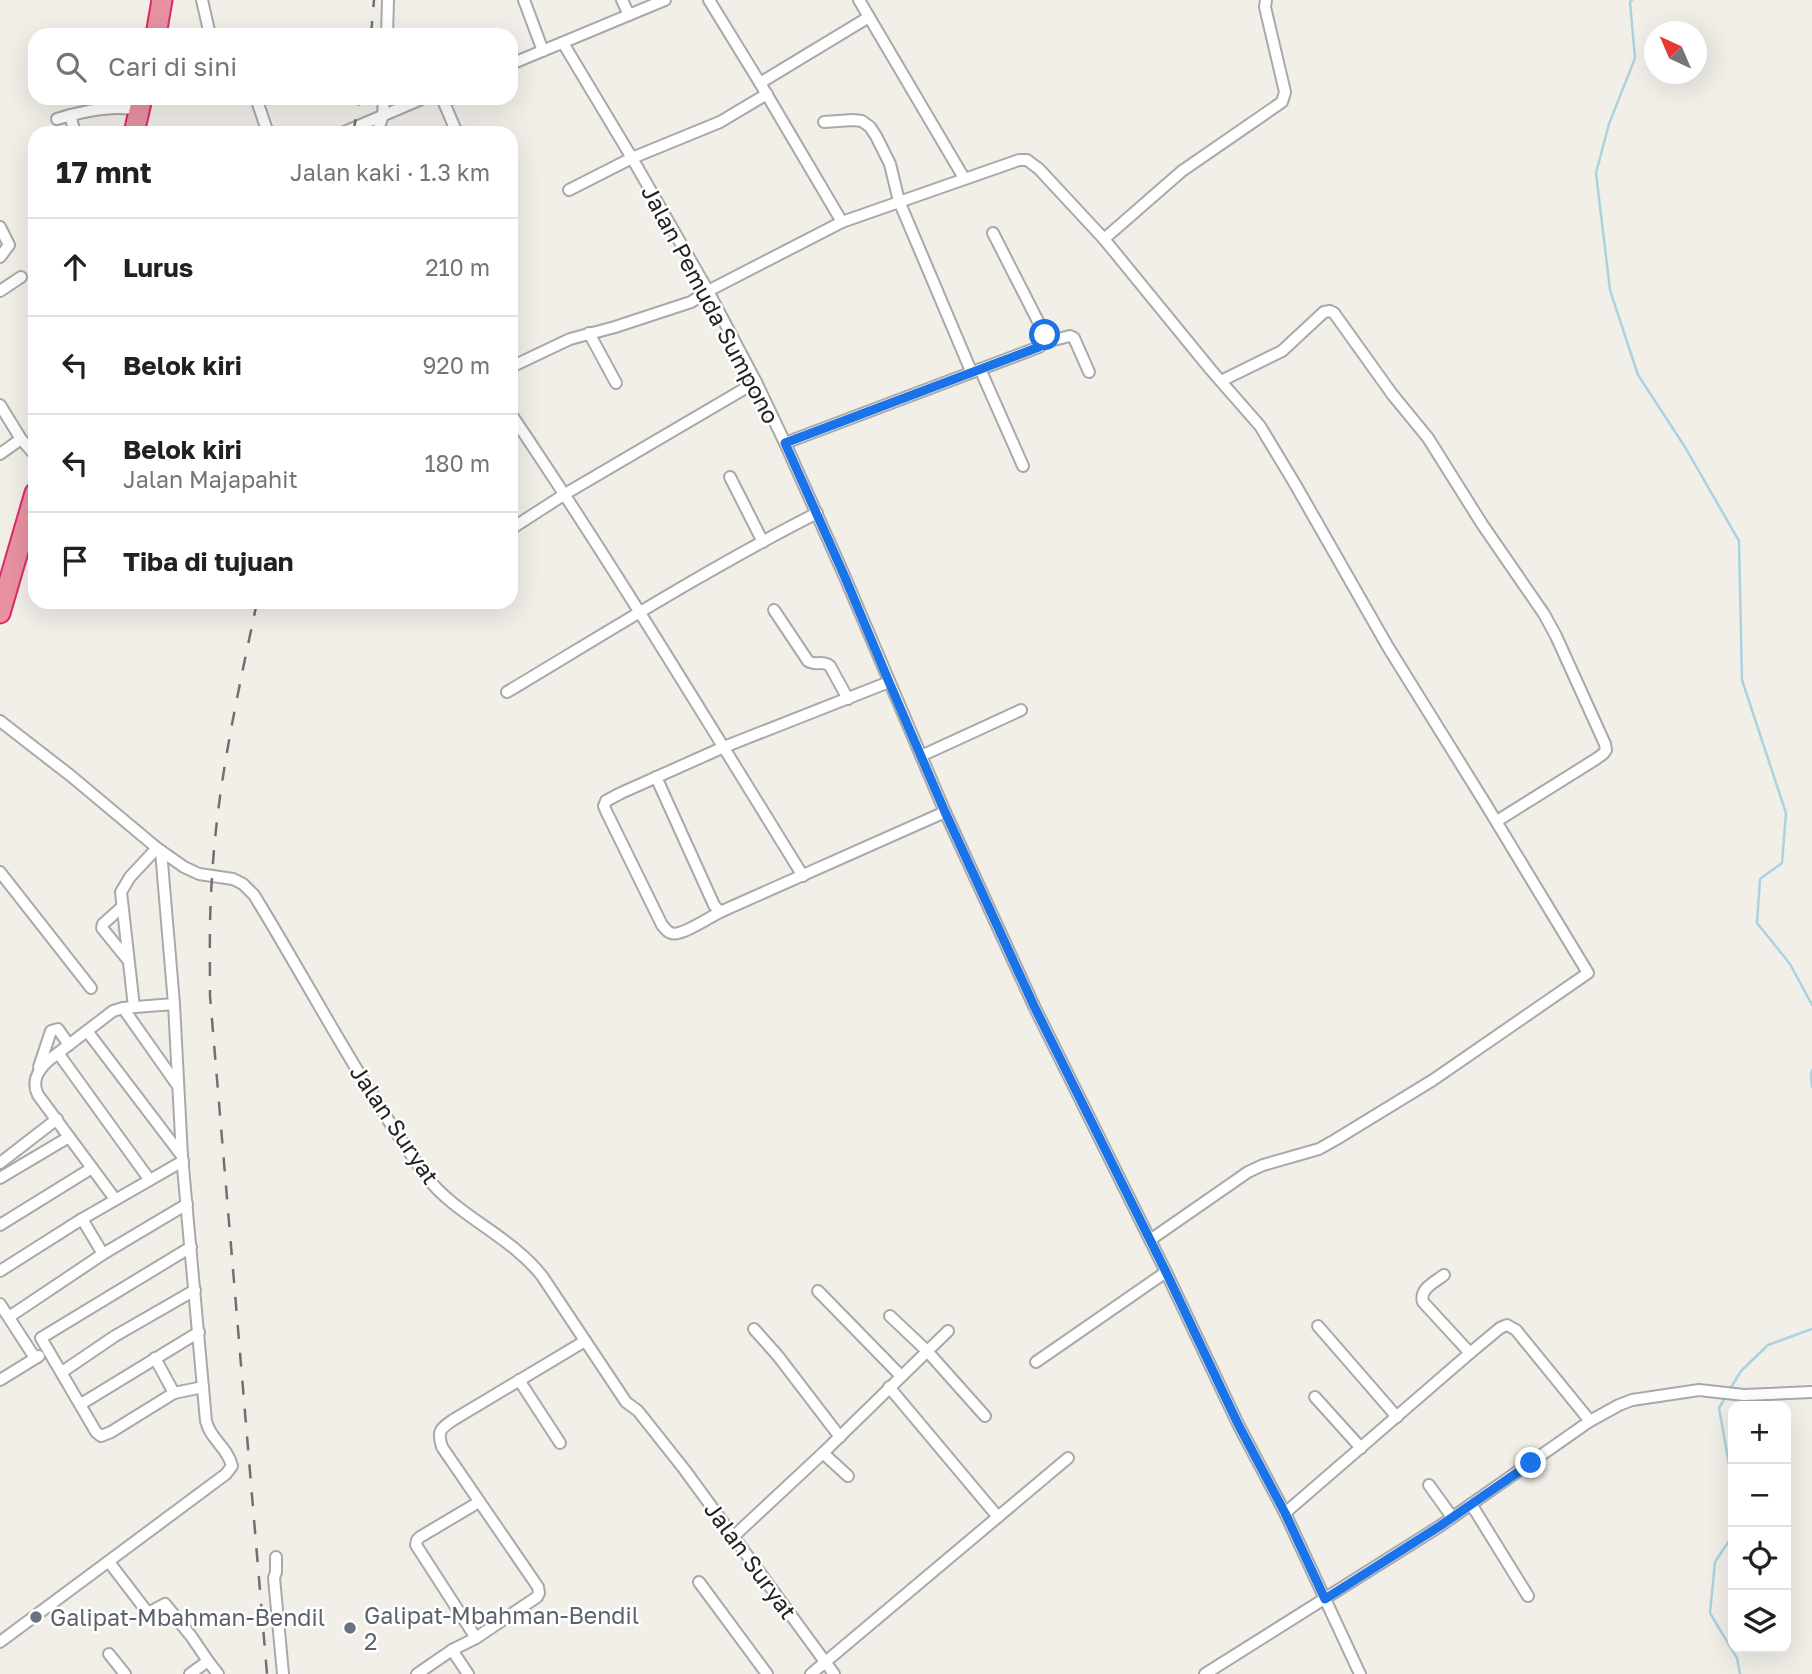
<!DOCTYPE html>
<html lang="id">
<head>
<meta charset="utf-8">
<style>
	:root { --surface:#fff; --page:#f2f2f2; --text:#202124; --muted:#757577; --line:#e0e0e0 }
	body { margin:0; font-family:"Golos Text",sans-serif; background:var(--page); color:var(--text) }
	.controls { position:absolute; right:21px; bottom:21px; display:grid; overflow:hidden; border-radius:14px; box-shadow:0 7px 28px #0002 }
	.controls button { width:63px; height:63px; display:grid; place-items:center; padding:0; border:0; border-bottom:2px solid var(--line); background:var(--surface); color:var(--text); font:35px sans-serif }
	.compass { position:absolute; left:1644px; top:21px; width:63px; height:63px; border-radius:50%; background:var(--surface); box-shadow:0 7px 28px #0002; rotate:316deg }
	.stop { position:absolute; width:21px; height:21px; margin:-16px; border:5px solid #1a73e8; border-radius:50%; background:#fff }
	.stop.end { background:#1a73e8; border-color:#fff; box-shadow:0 2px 7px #0008 }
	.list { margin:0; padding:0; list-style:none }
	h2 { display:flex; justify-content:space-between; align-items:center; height:91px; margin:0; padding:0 28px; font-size:30px }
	h2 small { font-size:23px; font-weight:400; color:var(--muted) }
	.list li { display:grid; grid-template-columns:46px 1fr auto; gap:21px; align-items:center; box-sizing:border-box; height:98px; padding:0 28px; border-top:2px solid var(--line) }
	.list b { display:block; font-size:26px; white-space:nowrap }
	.list p { margin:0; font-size:23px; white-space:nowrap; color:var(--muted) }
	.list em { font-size:23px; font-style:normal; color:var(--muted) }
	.icon { flex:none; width:38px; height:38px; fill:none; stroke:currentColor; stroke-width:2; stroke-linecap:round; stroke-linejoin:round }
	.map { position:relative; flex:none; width:1812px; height:1674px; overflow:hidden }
	.search { position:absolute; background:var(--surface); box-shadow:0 7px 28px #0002; left:28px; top:28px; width:490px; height:77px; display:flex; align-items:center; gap:18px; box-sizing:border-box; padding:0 24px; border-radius:21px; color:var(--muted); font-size:26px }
	.panel { position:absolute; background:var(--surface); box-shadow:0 7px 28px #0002; left:28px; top:126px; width:490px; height:483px; border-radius:21px }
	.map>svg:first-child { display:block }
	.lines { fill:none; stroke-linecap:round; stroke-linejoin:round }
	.stream { stroke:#aad3df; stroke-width:2.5 }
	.street-casing { stroke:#a9a9a9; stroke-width:14 }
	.highway-casing { stroke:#dc2a67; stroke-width:23 }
	.street { stroke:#fff; stroke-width:10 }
	.highway { stroke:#e892a2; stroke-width:19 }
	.rail { stroke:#707070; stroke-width:2.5; stroke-dasharray:14 14; stroke-linecap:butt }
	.route { stroke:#1a73e8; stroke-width:9 }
	.worship-dot { fill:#6b7280; stroke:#fff; stroke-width:2.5 }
	.labels { text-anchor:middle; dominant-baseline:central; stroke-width:5; stroke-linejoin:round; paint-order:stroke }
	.street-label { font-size:23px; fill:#222; stroke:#fff }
	.worship-label { font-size:23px; fill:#5b616d; stroke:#fff; text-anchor:start }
</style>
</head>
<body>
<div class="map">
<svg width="1812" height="1674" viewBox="0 0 1812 1674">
	<rect width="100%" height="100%" fill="#f2efe9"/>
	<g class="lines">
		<g class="stream">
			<path d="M1632 0 1630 2 1635 58 1609 124 1596 173 1610 290 1638 375 1685 447 1739 541 1742 680 1786 813 1782 863 1760 879 1757 923 1790 964 1812 1005"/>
			<path d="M1812 1070 1811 1077 1812 1087"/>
			<path d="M1730 1389 1741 1371 1768 1345 1812 1329"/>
			<path d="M1725 1398 1719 1408 1733 1487"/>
			<path d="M1733 1535 1715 1562 1710 1613 1737 1658 1740 1674"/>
		</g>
		<defs>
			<g id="street">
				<path d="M202 0 210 35"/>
				<path d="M524 0 543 51"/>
				<path d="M622 0 629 15"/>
				<path d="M709 0 760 83 842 222"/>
				<path d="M859 0 964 178"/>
				<path d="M387 35 388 0"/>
				<path d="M563 43 632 158 708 291 756 382 785 443 844 575 945 812 1034 1006 1166 1272 1238 1424 1285 1513 1360 1674"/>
				<path d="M511 64 665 0"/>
				<path d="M760 83 869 17"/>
				<path d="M256 98 268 133"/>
				<path d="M442 98 457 133"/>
				<path d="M70 115 75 133"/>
				<path d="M57 119C83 111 113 104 139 110"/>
				<path d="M824 122 853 120 862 121 870 127 876 136 890 164 899 201 971 371"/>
				<path d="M342 133 424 98"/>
				<path d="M377 133 383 115 384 98"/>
				<path d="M569 190 632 158 720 122 767 94"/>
				<path d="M0 227 9 245 0 257"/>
				<path d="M0 291 21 277"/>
				<path d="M589 333 616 383"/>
				<path d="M1045 342 1070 336 1074 338 1089 372"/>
				<path d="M511 367 570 339 615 327 691 302 708 291 842 222 1019 160H1027L1039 169 1104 239"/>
				<path d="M980 369 1023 466"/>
				<path d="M1221 381 1282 351 1324 312 1330 311 1334 313 1392 394 1428 438 1482 524 1544 614 1556 636 1605 744 1606 750 1603 754 1596 759 1497 821"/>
				<path d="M0 405 21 439 35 455"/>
				<path d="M511 414C613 565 707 721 803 876"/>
				<path d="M785 443 1039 347 1044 343 1045 335 993 233"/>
				<path d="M0 454 21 439"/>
				<path d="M730 477 763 542"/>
				<path d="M511 529 565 494 756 382"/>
				<path d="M774 610 808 661C815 666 823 660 830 666L848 699"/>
				<path d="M507 692C609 631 711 567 817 513"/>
				<path d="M0 721 71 776 157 848 184 867 199 874 233 879 243 884 254 895C302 973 345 1055 396 1132 406 1146 415 1162 426 1176 455 1215 510 1235 542 1276L626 1402 638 1411 684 1469 834 1674"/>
				<path d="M921 756 1021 710"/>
				<path d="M656 777 714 905 720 912 945 812"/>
				<path d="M0 872 91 988"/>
				<path d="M122 907 103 924 102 928 128 960"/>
				<path d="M720 912C710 917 680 937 671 933 667 932 664 927 662 925L606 811 604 806 606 801 621 793 724 747 889 682"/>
				<path d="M134 1007 121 892 130 877 157 848"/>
				<path d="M123 1008 178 1086"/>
				<path d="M87 1031 182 1156"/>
				<path d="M58 1053 149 1179"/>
				<path d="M39 1067 51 1031 58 1029 69 1045"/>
				<path d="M0 1163 57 1119"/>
				<path d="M0 1178 69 1137"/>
				<path d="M115 1199 38 1095C31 1081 38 1070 49 1060L113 1011 123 1008 174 1004"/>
				<path d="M82 1219 103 1254"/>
				<path d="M0 1225 92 1168"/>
				<path d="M1150 1240 1248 1172 1263 1165 1319 1149 1335 1140 1433 1080 1588 973 1485 803 1388 647 1295 484 1260 426 1211 370 1104 239 1182 171 1282 102 1285 92 1265 7 1266 0"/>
				<path d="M191 1247 41 1338 96 1432 101 1436 111 1432 174 1393 203 1387"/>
				<path d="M0 1271 82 1219 183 1161"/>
				<path d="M1444 1275C1435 1282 1419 1289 1423 1302L1470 1353"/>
				<path d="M818 1291 901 1376"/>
				<path d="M0 1304 35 1358"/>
				<path d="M890 1316 927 1351 985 1416"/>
				<path d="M9 1317 103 1254 187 1204"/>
				<path d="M1318 1326 1397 1417"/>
				<path d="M754 1329 778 1356 840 1437"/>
				<path d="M155 1358 174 1393"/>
				<path d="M1036 1362 1166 1272"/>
				<path d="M62 1372 115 1336 195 1290"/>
				<path d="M0 1380 39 1356"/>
				<path d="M519 1380 560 1443"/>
				<path d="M889 1387 998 1517"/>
				<path d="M1315 1397 1361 1448"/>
				<path d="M81 1404 199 1332"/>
				<path d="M823 1453 848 1476"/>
				<path d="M1429 1485 1452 1517"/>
				<path d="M1471 1504 1528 1596"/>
				<path d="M1285 1513 1470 1353 1500 1328 1507 1325 1516 1330 1590 1421"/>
				<path d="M734 1536 823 1453 948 1331"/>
				<path d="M276 1557V1572L274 1578 283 1674"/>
				<path d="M109 1562 148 1613 165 1604 191 1636 208 1661"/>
				<path d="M699 1582 767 1674"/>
				<path d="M476 1638 416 1545 417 1540 420 1537 479 1502"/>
				<path d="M0 1642 226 1474 232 1466C228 1448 210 1439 206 1421L182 1156 174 1004 161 851"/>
				<path d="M452 1650 468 1674"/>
				<path d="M109 1654 125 1674"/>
				<path d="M190 1674 208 1661 218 1674"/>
				<path d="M417 1674 452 1650 476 1638 537 1597 539 1593 538 1587 442 1447C437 1431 440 1429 453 1420L585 1341"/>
				<path d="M811 1674 1068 1458"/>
				<path d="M1205 1674 1440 1526 1590 1421 1619 1405 1632 1400 1699 1390 1744 1395 1812 1392"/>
			</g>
			<g id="highway">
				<path d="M156 35 162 0"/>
				<path d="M134 133 142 98"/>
				<path d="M0 613 35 493"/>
			</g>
		</defs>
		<use href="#street" class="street-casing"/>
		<use href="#highway" class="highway-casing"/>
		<use href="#street" class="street"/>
		<use href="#highway" class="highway"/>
		<g class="rail">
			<path d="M371 35 374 0"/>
			<path d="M353 133 360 98"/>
			<path d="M257 602C238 693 217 785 212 878 209 917 210 957 210 996L267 1674"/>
		</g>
	</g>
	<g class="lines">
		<path class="route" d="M1045 335 1044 343 1039 347 785 443 844 575 889 682 945 812 1034 1006 1166 1272 1238 1424 1285 1513 1325 1599 1440 1526 1531 1463"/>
	</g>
	<g class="worship-dot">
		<circle cx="36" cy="1617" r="7"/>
		<circle cx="350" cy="1628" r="7"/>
	</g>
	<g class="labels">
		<g class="street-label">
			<text transform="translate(711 304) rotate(62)">Jalan Pemuda Sumpono</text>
			<text transform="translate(395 1124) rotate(56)">Jalan Suryat</text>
			<text transform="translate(751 1560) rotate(54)">Jalan Suryat</text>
		</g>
		<g class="worship-label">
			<text x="364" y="1615">Galipat-Mbahman-Bendil<tspan x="364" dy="26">2</tspan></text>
			<text x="50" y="1617">Galipat-Mbahman-Bendil</text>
		</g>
	</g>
</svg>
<div class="controls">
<button>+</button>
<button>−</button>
<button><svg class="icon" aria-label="locate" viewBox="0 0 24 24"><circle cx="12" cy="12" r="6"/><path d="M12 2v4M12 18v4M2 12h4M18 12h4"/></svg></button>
<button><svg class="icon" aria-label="layers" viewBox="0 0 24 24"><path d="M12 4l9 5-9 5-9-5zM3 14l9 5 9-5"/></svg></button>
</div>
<svg class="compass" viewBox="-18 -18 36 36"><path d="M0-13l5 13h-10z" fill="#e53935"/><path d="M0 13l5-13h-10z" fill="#757577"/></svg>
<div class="stop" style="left:1045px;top:335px"></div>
<div class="stop end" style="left:1531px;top:1463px"></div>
<div class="search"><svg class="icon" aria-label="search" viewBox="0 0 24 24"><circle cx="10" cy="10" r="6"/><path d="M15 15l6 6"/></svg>Cari di sini</div>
<section class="panel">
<h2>17 mnt<small>Jalan kaki · 1.3 km</small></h2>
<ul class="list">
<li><svg class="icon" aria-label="ahead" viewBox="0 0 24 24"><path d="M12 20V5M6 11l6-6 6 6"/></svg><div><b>Lurus</b></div><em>210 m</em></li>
<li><svg class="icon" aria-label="left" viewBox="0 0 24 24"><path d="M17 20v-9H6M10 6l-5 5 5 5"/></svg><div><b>Belok kiri</b></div><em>920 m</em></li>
<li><svg class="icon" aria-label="left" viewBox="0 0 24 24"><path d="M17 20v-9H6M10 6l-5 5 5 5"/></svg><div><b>Belok kiri</b><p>Jalan Majapahit</p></div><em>180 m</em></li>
<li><svg class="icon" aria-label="arrive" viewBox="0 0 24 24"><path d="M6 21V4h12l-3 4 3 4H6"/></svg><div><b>Tiba di tujuan</b></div></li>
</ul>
</section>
</div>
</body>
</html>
